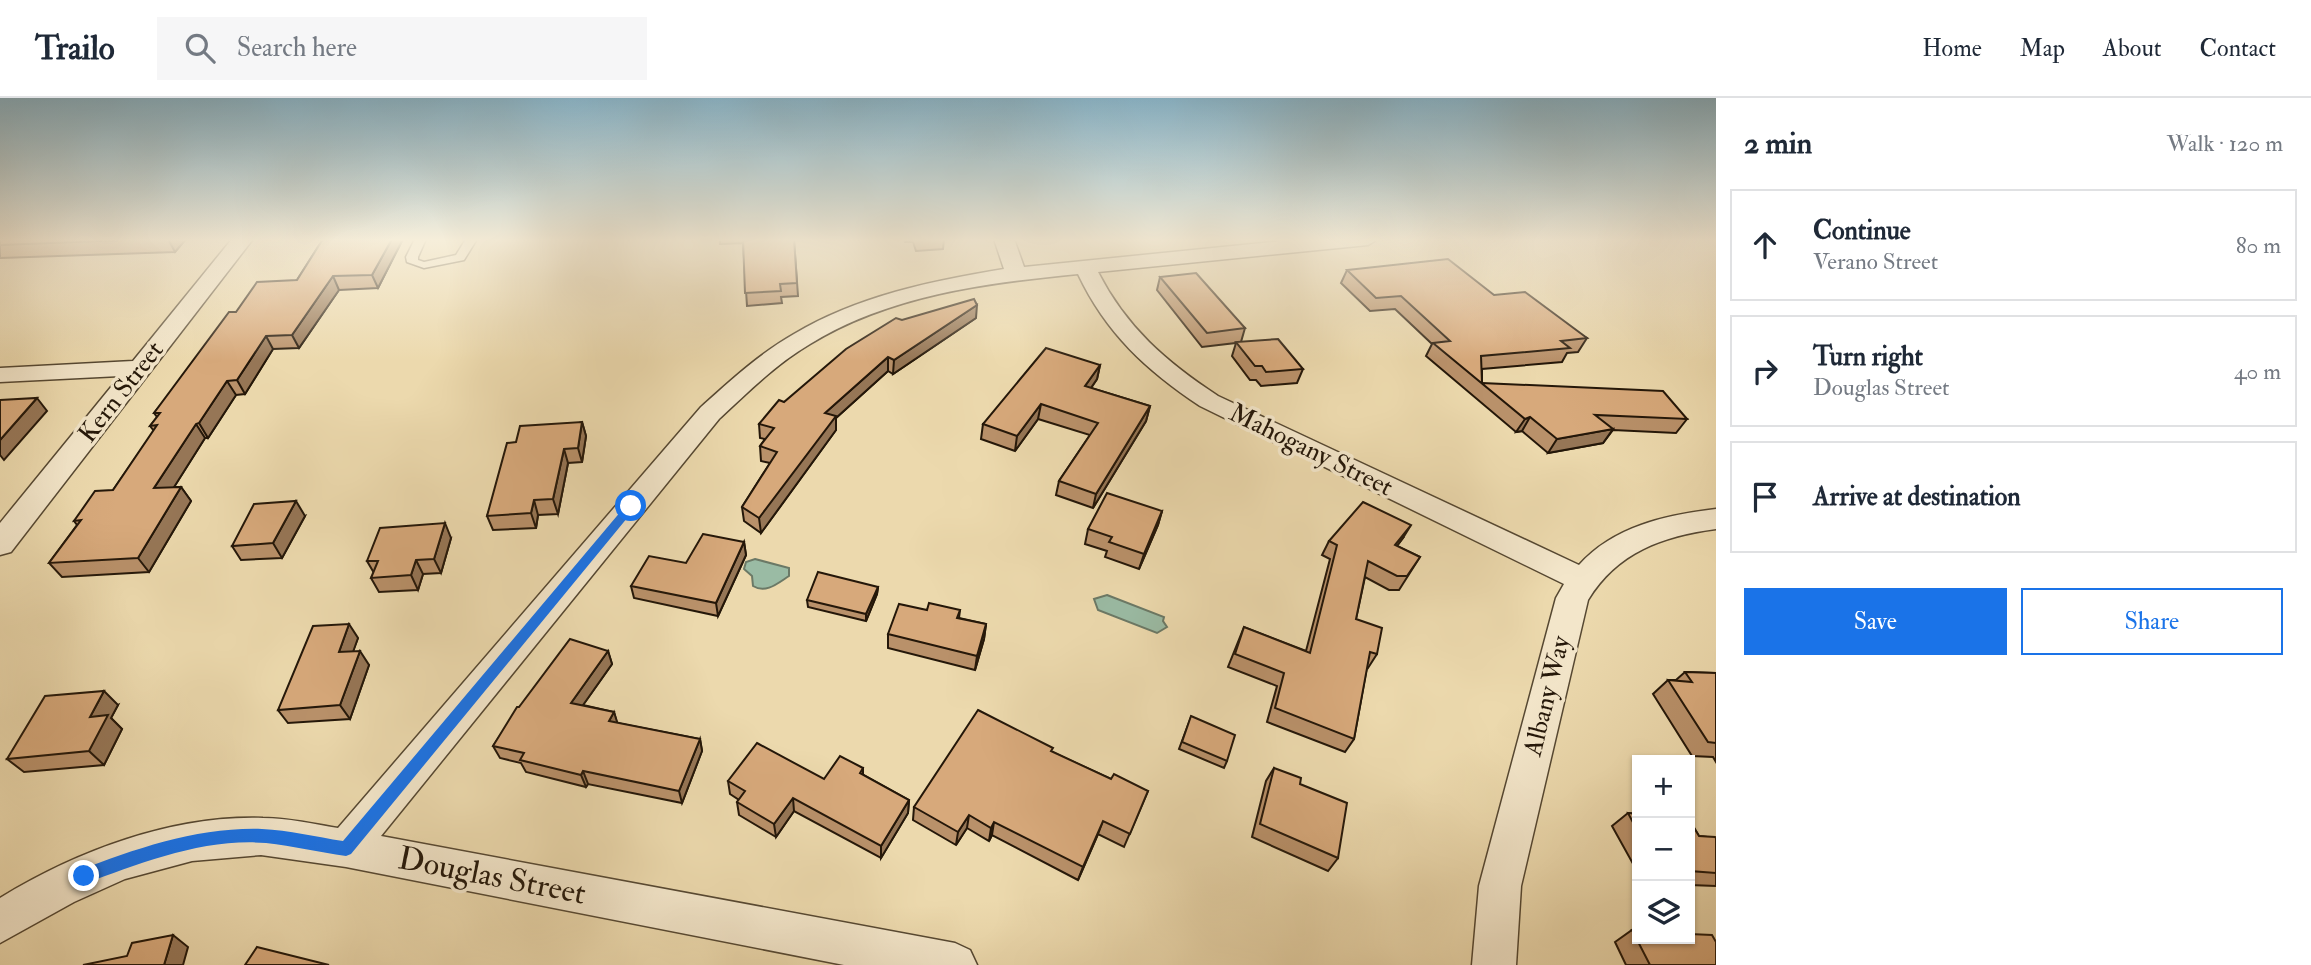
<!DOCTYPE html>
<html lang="en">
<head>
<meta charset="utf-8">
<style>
	:root { --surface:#fff; --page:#f6f6f7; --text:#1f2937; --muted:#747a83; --line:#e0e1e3; --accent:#1a73e8 }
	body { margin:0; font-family:"IM FELL Double Pica",serif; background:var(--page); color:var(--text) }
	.controls { position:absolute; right:21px; bottom:21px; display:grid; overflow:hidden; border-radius:0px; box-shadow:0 2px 5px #0004 }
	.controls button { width:63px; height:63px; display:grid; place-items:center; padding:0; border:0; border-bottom:2px solid var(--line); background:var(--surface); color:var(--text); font:35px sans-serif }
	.stop { position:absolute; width:21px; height:21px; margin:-16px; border:5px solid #1a73e8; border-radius:50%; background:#fff }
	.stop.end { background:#1a73e8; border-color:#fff; box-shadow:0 2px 7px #0008 }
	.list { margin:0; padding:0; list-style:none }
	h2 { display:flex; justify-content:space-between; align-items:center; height:91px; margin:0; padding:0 28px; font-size:30px }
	h2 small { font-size:23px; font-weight:400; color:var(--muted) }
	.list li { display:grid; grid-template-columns:46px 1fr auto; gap:21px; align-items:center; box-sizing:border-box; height:112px; margin:0 14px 14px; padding:0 14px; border:2px solid var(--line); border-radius:0px }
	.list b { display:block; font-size:26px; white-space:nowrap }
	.list p { margin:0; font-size:23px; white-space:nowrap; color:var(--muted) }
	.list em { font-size:23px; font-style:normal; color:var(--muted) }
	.actions { display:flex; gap:14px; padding:21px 28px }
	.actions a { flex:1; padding:16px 0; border:2px solid var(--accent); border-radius:0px; text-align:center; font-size:24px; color:var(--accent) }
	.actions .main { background:var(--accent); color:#fff }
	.icon { flex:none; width:38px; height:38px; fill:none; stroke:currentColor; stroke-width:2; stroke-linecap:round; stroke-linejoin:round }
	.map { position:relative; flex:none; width:1716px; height:867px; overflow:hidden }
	header { display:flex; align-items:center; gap:42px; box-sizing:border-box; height:98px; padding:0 35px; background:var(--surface); border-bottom:2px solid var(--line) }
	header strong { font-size:33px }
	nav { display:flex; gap:38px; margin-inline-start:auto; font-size:24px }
	.search { width:490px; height:63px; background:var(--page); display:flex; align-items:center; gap:18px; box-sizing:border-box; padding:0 24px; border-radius:0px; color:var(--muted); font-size:26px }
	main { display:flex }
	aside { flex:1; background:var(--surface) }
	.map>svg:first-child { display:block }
	.water { fill:#9abba4; stroke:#6b7966; stroke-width:2 }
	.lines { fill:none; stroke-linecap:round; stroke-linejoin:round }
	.lane-casing { stroke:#564832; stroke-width:3 }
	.street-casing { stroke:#564832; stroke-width:3 }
	.lane { fill:#f3e6ca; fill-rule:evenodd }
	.street { fill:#f3e6ca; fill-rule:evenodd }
	.wall { fill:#b9916a; stroke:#241709; stroke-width:2 }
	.shaded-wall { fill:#967656; stroke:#241709; stroke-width:2 }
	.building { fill:#d7a97b; stroke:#241709; stroke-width:2 }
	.route { fill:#1a73e8 }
	.labels { text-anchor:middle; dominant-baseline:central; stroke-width:7; stroke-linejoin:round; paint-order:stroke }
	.street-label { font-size:26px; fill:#241709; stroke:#f3e6ca }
	.near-street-label { font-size:32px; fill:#241709; stroke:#f3e6ca }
</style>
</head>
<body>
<header>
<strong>Trailo</strong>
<div class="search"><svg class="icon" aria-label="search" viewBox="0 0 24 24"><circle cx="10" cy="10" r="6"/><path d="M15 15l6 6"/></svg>Search here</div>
<nav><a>Home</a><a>Map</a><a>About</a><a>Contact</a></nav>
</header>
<main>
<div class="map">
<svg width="1716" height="867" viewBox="0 0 1716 867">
	<rect width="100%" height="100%" fill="#ecd9ad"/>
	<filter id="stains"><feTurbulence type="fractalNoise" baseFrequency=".00286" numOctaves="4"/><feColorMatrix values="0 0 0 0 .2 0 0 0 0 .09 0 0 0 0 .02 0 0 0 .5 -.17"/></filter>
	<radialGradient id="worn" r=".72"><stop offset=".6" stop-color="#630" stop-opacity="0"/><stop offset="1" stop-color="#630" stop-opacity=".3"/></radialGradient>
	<g class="water">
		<path d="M755 461 789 470V478C778 485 766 496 753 488L752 478 744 471 746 464Z"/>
		<path d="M1107 497 1164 519 1163 523 1167 529 1157 535 1098 512 1094 501Z"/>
	</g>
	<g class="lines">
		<defs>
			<path id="lane" d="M415 141H426L418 159V162L424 164 456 157 466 141H477L464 162 424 170 407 164 406 159Z"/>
			<g id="street">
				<path d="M232 141H253L11 454 0 457V425L120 278 0 284V270L133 263Z"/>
				<path d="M994 141H1014L1024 169 1301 141H1378L1368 147 1098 174C1126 229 1166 264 1218 298L1579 467C1614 428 1666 417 1716 411V431C1663 438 1617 454 1588 502L1521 788 1516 867H1472L1479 788 1556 500 1564 486 1200 308C1146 272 1106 235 1078 176 986 185 890 197 810 246 776 266 748 294 719 321L381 738 955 845 970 852 977 867H844L346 769 261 757 192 763 125 781 74 804 0 845V800C77 753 172 717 263 720 288 720 313 726 338 730L701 309C730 283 759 256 794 236 858 198 931 183 1004 171Z"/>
			</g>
		</defs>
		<use href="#lane" class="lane-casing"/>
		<use href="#street" class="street-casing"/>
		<use href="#lane" class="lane"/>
		<use href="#street" class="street"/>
	</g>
	<g class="wall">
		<path d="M0 141H186L175 154 0 160Z"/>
		<path d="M323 141H403L378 190 339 192 299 250 273 251 245 296 236 297 208 340H205L174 389H181L191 403 149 474 62 479 49 465 77 427 74 423 113 392 154 333 150 328 157 319 154 315 236 214 297 182Z"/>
		<path d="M720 141H794L798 198 781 199 782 205 747 208 743 145 720 146Z"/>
		<path d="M904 141H944L943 151 916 153 913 144H905Z"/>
		<path d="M1347 172 1494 197 1587 240 1578 254 1567 255 1562 264 1482 271V285L1687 321 1676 335 1613 332 1603 345 1548 355 1522 333 1516 334 1426 258 1432 246 1395 211 1370 213 1341 185Z"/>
		<path d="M1160 179 1245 230 1241 244 1303 271 1297 285 1261 288 1256 282H1250L1232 258 1236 245 1202 249 1157 192Z"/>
		<path d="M976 220 893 276 888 273 836 320V332L761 435 744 423 742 409 770 365 761 363 760 348 765 341 760 340 759 326 784 304Z"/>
		<path d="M1100 267 1097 281 1091 290 1150 308 1146 323 1093 410 1056 397 1059 383 1090 337 1038 321 1015 353 981 341 983 326Z"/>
		<path d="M582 324 586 338 582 364 568 365 558 416 538 417 536 430 493 432 487 418 516 344Z"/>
		<path d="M1162 413 1158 427 1139 471 1105 459 1107 453 1085 446 1088 431Z"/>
		<path d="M305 418 282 460 241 462 232 448Z"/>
		<path d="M451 440 441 475 423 476 418 492 379 494 371 480 374 475 367 463Z"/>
		<path d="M1403 440 1397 448 1420 459 1399 492H1389L1365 479 1356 521 1377 556 1368 570 1367 569 1354 641 1345 654 1267 624 1277 588 1228 569 1244 529 1306 553 1330 461 1322 457 1329 443Z"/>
		<path d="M744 444 746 457 718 518 634 500 631 488Z"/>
		<path d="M878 489 877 496 866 523 808 509 807 502Z"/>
		<path d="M927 512H960L959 520 986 526 984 541 975 572 888 550V536Z"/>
		<path d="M358 540 353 553 369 567 350 621 288 625 278 612Z"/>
		<path d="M608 553 612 566 583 607 614 614 617 625 700 641 702 653 682 705 588 686 586 689 526 674 521 665 500 660 493 648 519 609Z"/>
		<path d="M1685 574 1716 575V664L1713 659 1692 658 1653 596 1668 582H1676Z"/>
		<path d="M118 607 111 620 122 631 104 667 24 674 7 661Z"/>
		<path d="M1191 619 1227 663 1224 670 1179 651Z"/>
		<path d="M1052 654 1111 681 1148 693 1124 749 1098 736 1078 782 992 737 989 743 967 730 956 747 913 722 914 709Z"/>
		<path d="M863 670V677L909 702 908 715 881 760 794 713 776 739 739 717 737 704 739 702 730 696 728 683 824 681Z"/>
		<path d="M1274 670 1338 760 1328 773 1252 739 1266 683Z"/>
		<path d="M1628 715 1637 716V773L1612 728Z"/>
		<path d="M1690 723 1699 738 1716 740V788L1690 787Z"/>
		<path d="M1632 832 1716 867H1626L1615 844Z"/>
	</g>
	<g class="shaded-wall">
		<path d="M168 141H186L175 154Z"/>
		<path d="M392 141H403L378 190 372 177Z"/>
		<path d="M333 178 339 192 299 250 292 237Z"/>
		<path d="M977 207 976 220 893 276 894 262Z"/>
		<path d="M266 238 273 251 245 296 237 282Z"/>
		<path d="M888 259V273L836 320V332L761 435 759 420 825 315Z"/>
		<path d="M1100 267 1097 281 1082 303 1085 288Z"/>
		<path d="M227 283 236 297 208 340 199 325Z"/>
		<path d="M37 300 47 313 4 362 0 357V342Z"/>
		<path d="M1041 306 1038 321 1015 353 1017 338Z"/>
		<path d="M1150 308 1146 323 1093 410 1096 396Z"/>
		<path d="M1530 319 1522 333 1516 334 1525 321Z"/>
		<path d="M582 324 586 338 582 364 578 350Z"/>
		<path d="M196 326 205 340 164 405 154 390Z"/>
		<path d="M1613 331 1603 345 1548 355 1557 341Z"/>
		<path d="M564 351 568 365 558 416 553 401Z"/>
		<path d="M181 389 191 403 149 474 138 460Z"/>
		<path d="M534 402 538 417 536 430 531 415Z"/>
		<path d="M296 403 305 418 282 460 273 445Z"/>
		<path d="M1162 413 1158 427 1139 471 1144 456Z"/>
		<path d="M445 425 451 440 441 475 434 461Z"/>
		<path d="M1411 427 1403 440 1387 461 1395 447Z"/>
		<path d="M744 444 746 457 718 518 716 505Z"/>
		<path d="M416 462 423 476 418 492 411 477Z"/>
		<path d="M878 489 877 496 866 523V516Z"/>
		<path d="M349 526 358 540 348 568 339 554Z"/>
		<path d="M986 526 984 541 975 572 977 558Z"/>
		<path d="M360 553 369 567 350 621 340 607Z"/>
		<path d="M608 553 612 566 576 617 571 605Z"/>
		<path d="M104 593 118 607 111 620 122 631 104 667 89 653 90 619Z"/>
		<path d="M614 614 618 627 609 623Z"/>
		<path d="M700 641 702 653 682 705 679 693Z"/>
		<path d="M583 673 588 686 586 689 581 677Z"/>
		<path d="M793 700 794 713 776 739 774 726Z"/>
		<path d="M909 702 908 715 881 760V748Z"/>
		<path d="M969 717 967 730 956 747 958 734Z"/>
		<path d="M1103 723 1098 736 1078 782 1083 769Z"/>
		<path d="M994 724 992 737 989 743 991 730Z"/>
		<path d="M173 837 188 849 183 867H164Z"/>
	</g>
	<g class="building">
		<path d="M0 141H153L0 147Z"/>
		<path d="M323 141H392L372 177 333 178 292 237 266 238 237 282 227 283 199 325 196 326 154 390 181 389 138 460 49 465 81 422 74 423 95 393 113 392 157 327 150 328 160 315H154L229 214H236L257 184 297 182Z"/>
		<path d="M743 141H794L797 185 780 186 781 193 745 195Z"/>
		<path d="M1448 161 1494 197 1525 194 1587 240 1561 243 1570 250 1481 258 1482 285 1663 293 1687 321 1595 317 1613 331 1557 341 1530 319 1525 321 1433 245 1450 243 1401 198 1376 200 1347 172Z"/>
		<path d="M1196 175 1245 230 1207 235 1160 179Z"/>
		<path d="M974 201 977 207 894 262 888 259 825 315 836 318 759 420 742 409 777 354 760 348 774 330 759 326 779 302 784 304 846 251 896 220 902 222Z"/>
		<path d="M1278 241 1303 271 1266 274 1262 268H1255L1236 244Z"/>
		<path d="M1046 250 1100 267 1085 288 1150 308 1096 396 1059 383 1098 325 1041 306 1017 338 983 326Z"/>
		<path d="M37 300 0 342V302Z"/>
		<path d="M582 324 578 350 564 351 553 401 534 402 531 415 487 418 507 345 516 344 520 328Z"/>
		<path d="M1107 395 1162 413 1144 456 1109 444 1112 439 1088 431Z"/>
		<path d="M296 403 273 445 232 448 254 406Z"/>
		<path d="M1363 404 1411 427 1395 447 1420 459 1407 478H1397L1368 463 1356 521 1382 530 1377 556 1370 554 1354 641 1275 610 1284 575 1235 556 1244 529 1310 555 1337 447 1329 443Z"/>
		<path d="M445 425 434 461 416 462 411 477 371 480 378 463H367L380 430Z"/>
		<path d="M703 436 744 444 716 505 631 488 649 458 686 465Z"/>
		<path d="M818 474 878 489 866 516 807 502Z"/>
		<path d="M929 505 960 512 957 520 986 526 977 558 888 536 899 506 927 512Z"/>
		<path d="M349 526 339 554 360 553 340 607 278 612 313 528Z"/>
		<path d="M570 541 608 553 571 605 614 614 609 623 700 641 679 693 583 673 581 677 520 662 524 655 493 648 517 609H519Z"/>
		<path d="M1685 574 1716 575V645L1708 644 1668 582 1692 584Z"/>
		<path d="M104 593 90 619 108 617 89 653 7 661 45 598Z"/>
		<path d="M978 612 1053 650 1051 653 1111 681 1114 676 1148 693 1130 736 1103 723 1083 769 994 724 991 730 969 717 958 734 914 709Z"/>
		<path d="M1191 618 1235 637 1227 663 1182 644Z"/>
		<path d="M757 645 824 681 840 658 863 670 860 675 909 702 881 748 793 700 774 726 737 704 745 693 728 683Z"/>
		<path d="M1274 670 1301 680 1300 686 1347 705 1338 760 1260 726Z"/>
		<path d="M1628 715 1637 716V732Z"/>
		<path d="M1690 723 1699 738 1715 739 1716 740V775L1690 773Z"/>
		<path d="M1632 832H1637V841H1690V836L1712 837 1716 844V867H1650Z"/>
		<path d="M173 837 164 867H83L127 858 132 845Z"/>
		<path d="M257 849 329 867H245Z"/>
	</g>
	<linearGradient id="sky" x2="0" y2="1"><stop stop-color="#89b7cd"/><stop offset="0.54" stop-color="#f6eeda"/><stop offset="1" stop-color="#f6eeda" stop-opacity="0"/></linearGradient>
	<rect width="1716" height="263" fill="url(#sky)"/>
	<path class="route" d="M627 406 637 408 351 756 346 758C319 754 293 748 266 745 203 740 141 765 84 786L78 784V773C137 750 199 729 262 731 289 732 316 739 343 743Z"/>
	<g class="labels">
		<g class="street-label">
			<text transform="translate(121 294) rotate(-52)">Kern Street</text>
			<text transform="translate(1311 352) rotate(26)">Mahogany Street</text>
			<text transform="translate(1547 598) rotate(-76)">Albany Way</text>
		</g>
		<g class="near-street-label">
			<text transform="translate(492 778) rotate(11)">Douglas Street</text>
		</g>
	</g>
	<rect width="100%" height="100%" filter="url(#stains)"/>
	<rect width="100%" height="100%" fill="url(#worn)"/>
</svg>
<div class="controls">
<button>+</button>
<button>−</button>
<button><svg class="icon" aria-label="layers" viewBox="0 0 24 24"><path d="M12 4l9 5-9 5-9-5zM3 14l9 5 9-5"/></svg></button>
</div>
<div class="stop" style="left:631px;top:408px"></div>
<div class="stop end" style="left:84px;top:778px"></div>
</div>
<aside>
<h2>2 min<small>Walk · 120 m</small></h2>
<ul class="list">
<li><svg class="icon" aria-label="ahead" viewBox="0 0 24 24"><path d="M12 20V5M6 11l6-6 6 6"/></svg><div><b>Continue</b><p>Verano Street</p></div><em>80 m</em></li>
<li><svg class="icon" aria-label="right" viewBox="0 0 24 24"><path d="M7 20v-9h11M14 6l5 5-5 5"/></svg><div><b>Turn right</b><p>Douglas Street</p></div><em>40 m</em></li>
<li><svg class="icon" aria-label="arrive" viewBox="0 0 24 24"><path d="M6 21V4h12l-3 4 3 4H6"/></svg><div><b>Arrive at destination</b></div></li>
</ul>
<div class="actions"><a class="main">Save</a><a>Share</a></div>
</aside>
</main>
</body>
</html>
